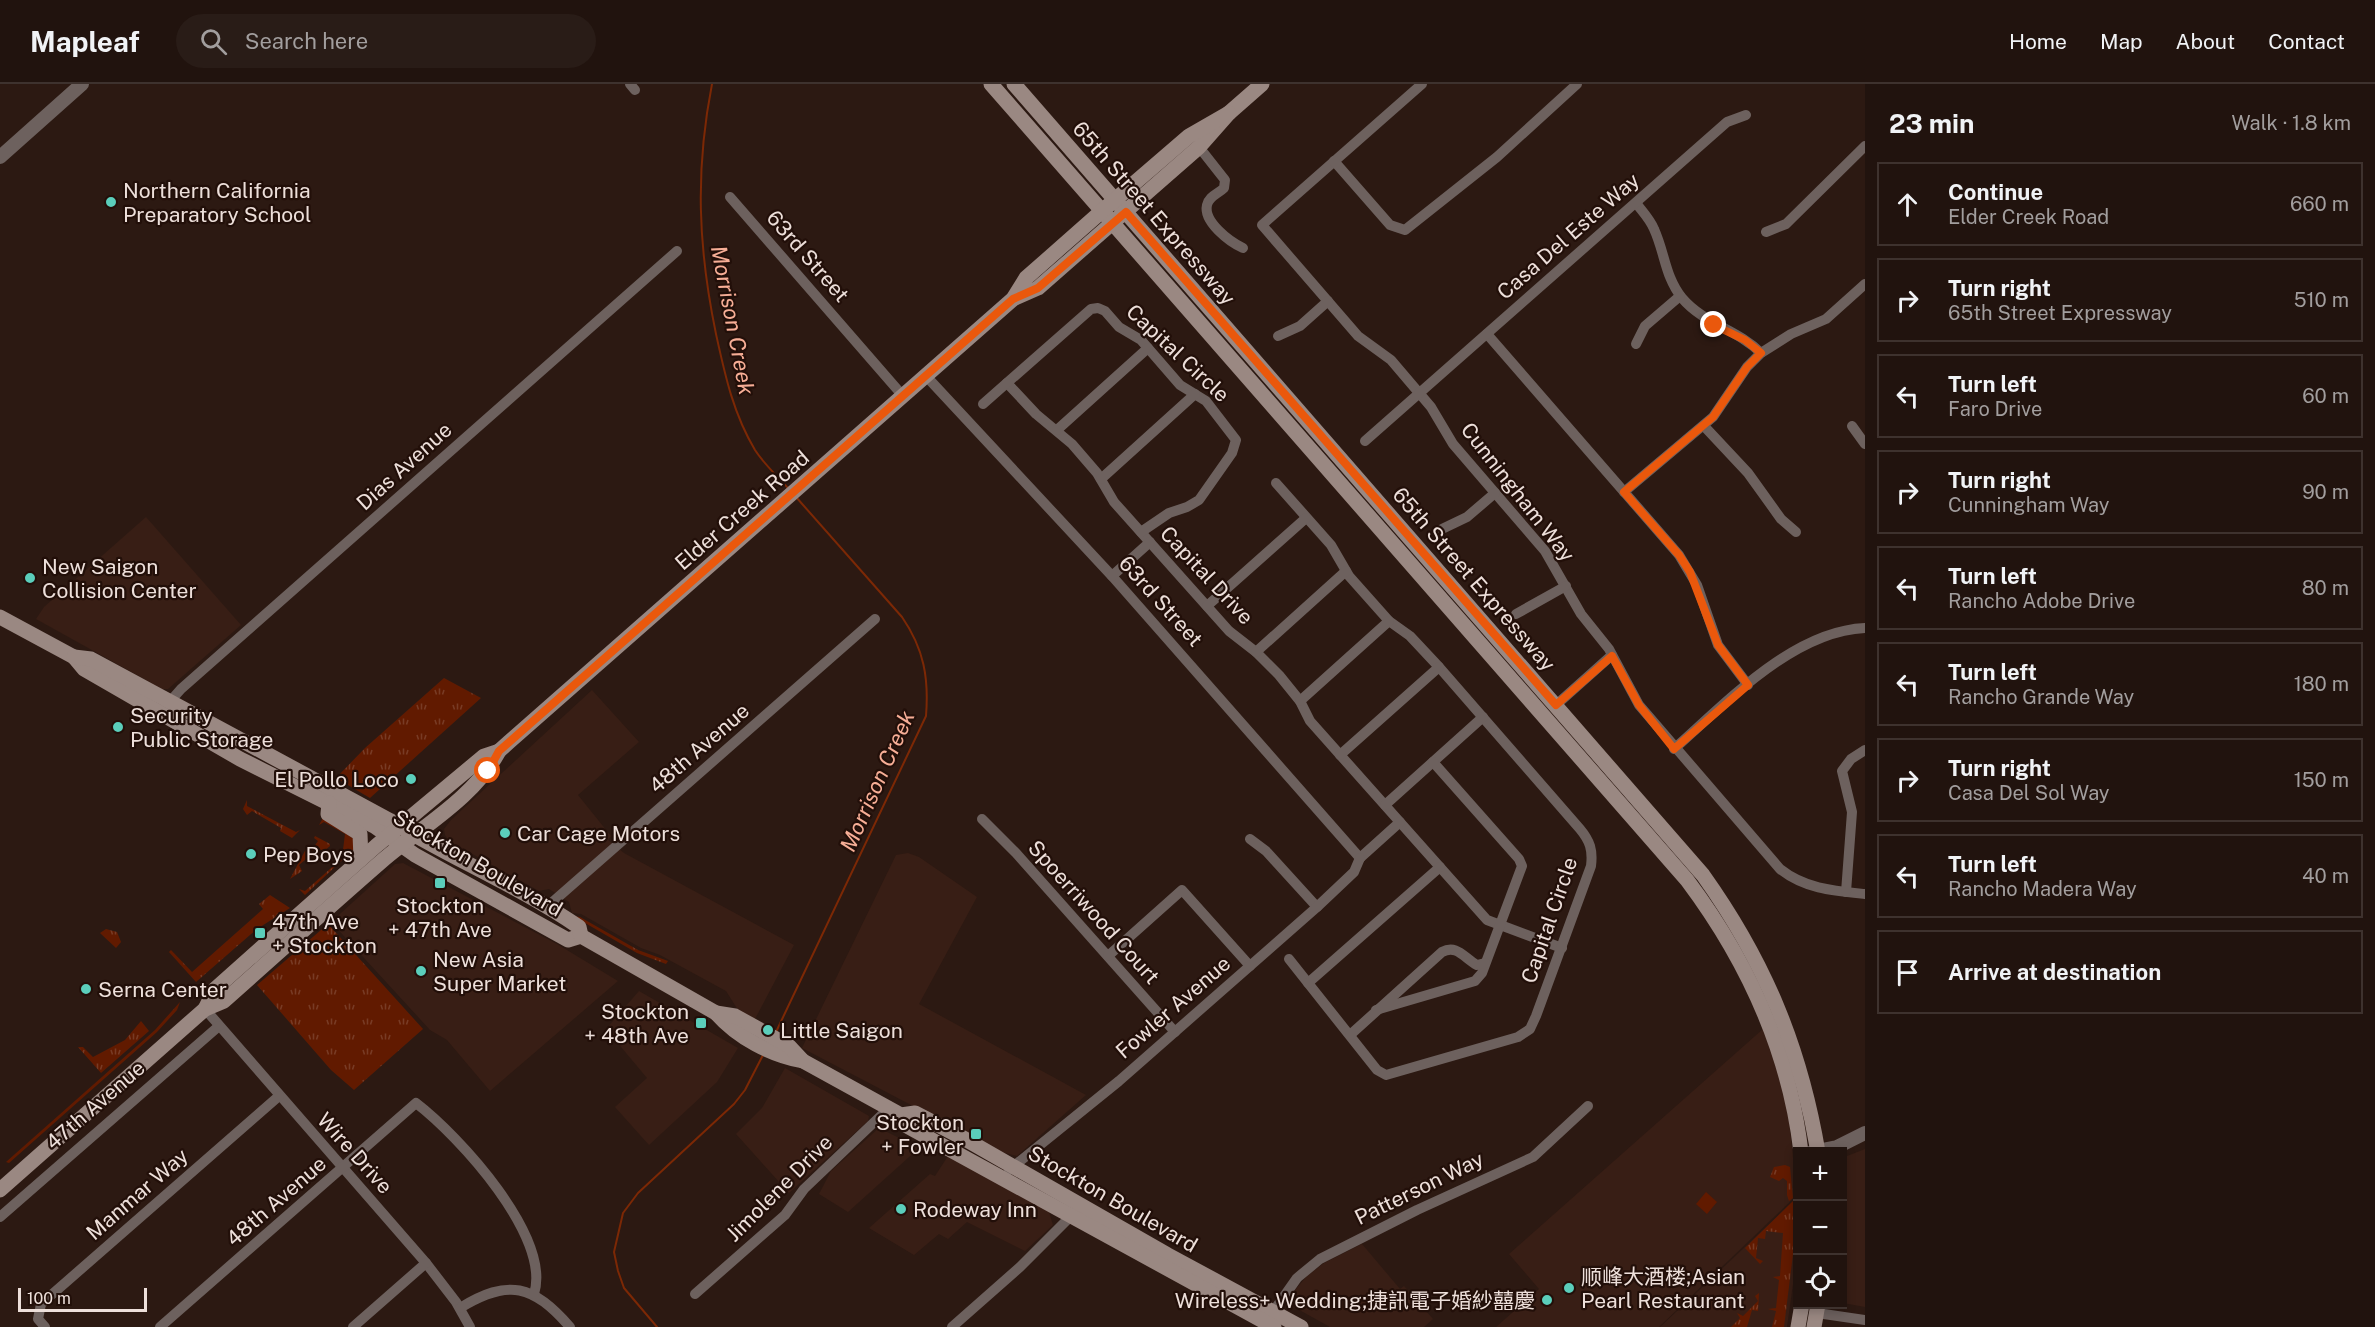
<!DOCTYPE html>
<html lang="en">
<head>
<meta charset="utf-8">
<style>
	:root { --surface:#21130e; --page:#291c17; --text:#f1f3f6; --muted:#a29e9e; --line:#3e322e }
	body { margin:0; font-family:"Public Sans","Noto Sans SC",sans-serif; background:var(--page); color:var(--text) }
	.controls { position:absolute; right:18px; bottom:18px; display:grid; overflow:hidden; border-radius:0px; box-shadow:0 3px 9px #0003 }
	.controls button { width:54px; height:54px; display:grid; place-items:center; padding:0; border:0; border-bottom:2px solid var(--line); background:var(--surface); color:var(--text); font:30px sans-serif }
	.scale { position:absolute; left:18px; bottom:15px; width:129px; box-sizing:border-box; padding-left:6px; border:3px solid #eddfda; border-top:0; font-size:16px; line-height:21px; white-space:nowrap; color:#eddfda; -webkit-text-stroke:4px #220f09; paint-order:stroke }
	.stop { position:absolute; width:18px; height:18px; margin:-14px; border:4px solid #ea580c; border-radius:50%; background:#fff }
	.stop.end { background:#ea580c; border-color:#fff; box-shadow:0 2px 6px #0008 }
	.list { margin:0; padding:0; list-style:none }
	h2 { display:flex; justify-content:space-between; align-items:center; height:78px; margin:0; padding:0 24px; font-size:26px }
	h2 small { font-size:20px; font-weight:400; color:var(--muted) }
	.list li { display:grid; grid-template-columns:39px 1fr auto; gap:18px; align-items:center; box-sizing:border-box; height:84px; margin:0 12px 12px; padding:0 12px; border:2px solid var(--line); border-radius:0px }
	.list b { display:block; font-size:22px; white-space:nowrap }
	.list p { margin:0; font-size:20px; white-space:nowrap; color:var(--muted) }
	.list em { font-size:20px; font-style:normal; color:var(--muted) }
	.icon { flex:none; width:33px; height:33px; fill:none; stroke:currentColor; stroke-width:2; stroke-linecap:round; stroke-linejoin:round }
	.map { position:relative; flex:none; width:1865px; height:1243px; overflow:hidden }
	header { display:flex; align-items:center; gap:36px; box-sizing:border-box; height:84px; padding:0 30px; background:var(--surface); border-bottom:2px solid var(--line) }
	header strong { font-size:28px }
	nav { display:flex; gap:33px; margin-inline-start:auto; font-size:21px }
	.search { width:420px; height:54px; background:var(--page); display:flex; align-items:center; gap:15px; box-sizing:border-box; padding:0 21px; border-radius:33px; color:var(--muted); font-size:22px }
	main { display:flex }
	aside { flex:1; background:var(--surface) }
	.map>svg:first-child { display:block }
	.built { fill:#381e15 }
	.grass { fill:url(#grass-tufts) }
	.park { fill:#611a00 }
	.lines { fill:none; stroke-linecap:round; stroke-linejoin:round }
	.stream { stroke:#7c2805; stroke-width:2 }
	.minor { stroke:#6d615e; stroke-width:10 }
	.tertiary { stroke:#6d615e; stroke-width:14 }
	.secondary { stroke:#9a8882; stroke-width:15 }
	.route { stroke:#ea580c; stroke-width:8 }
	.poi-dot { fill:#5bcebb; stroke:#220f09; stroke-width:2 }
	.labels { text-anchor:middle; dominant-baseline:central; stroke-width:4.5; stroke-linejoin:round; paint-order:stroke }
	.poi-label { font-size:21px; fill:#eddfda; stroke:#220f09; text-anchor:start }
	.street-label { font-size:21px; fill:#eddfda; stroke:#220f09 }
	.water-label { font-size:22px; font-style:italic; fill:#f7ae96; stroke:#220f09 }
</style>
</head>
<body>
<header>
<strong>Mapleaf</strong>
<div class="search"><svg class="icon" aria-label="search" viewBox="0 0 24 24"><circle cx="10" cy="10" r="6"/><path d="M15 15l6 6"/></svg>Search here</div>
<nav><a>Home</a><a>Map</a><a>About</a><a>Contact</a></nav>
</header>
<main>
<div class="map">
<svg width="1865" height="1243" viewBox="0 0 1865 1243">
	<defs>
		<pattern id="grass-tufts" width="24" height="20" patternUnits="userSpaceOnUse" patternTransform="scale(1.5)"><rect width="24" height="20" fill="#611a00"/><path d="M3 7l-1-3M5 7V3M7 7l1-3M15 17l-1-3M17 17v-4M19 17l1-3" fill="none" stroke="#783b25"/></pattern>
	</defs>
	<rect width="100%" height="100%" fill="#2c1912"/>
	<g class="built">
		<path d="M146 433 241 541 168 605H162L36 535 44 523Z"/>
		<path d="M592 606 639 658 578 711 611 752 608 756 624 769 794 861 755 935 738 926 726 907 660 871 641 864 581 830 572 829 569 818 549 805 539 807 449 757 445 751 444 745 451 736Z"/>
		<path d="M908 769 919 773 977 813 919 920 1086 1011 1017 1072 1001 1068 802 964 896 771Z"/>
		<path d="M403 779 557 860 618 897 490 1007 447 956 430 946 331 838 395 780Z"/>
		<path d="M639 907 738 964 717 998 649 1061 615 1023 647 994 606 945Z"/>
		<path d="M1763 945 1778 989 1789 1036 1797 1111 1659 1243H1496L1539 1205 1509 1170Z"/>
		<path d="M785 984 869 1032 868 1037 789 1109 736 1050 762 1024Z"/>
		<path d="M879 1044 919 1064 848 1128 819 1110 831 1087Z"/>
		<path d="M1865 1065V1223L1843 1219 1842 1074Z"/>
		<path d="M948 1072 1049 1128 1053 1141 1025 1167 967 1138 948 1155 939 1150 914 1171 869 1144 930 1090 935 1092Z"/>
		<path d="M1797 1114V1172L1787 1243H1660Z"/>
		<path d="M1362 1160 1400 1205 1404 1202 1433 1235 1424 1243H1330L1294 1223 1290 1212 1307 1192 1324 1179Z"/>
	</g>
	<g class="grass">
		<path d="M444 594 481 614 370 714 336 694 365 664Z"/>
		<path d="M247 716V722L296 748 300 746 292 754 280 747 281 744 252 727 247 731 243 725Z"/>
		<path d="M323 734 354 755V765L305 811 299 805 305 807 347 770 343 766 345 750 324 738 319 741Z"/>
		<path d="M315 752 330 760V762L323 768 319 764 299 781 302 787 290 795 306 765 311 767 318 757 314 754Z"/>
		<path d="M270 811 290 824 257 845 196 898 169 868 171 866 192 888 263 825 259 820Z"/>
		<path d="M573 832 580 833 638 866 668 877 666 880 637 869Z"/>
		<path d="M328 840 423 945 354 1006 331 986 257 901Z"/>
		<path d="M106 845 117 848 121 858 116 864 100 849Z"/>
		<path d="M180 918 177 926 157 948 9 1079 6 1078 155 946Z"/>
		<path d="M141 937 149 947 101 989 78 963H83L93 973 125 956Z"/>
		<path d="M1785 1081 1790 1083 1793 1114 1789 1117 1787 1111V1097L1783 1094 1779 1097 1770 1093 1774 1083Z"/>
		<path d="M1793 1117 1794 1162 1784 1243H1772L1776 1227 1768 1225 1776 1224 1779 1196 1773 1193 1780 1192 1783 1149 1766 1147 1765 1155 1758 1154 1756 1174 1763 1177 1760 1180 1745 1164Z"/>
		<path d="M1759 1209 1758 1227 1752 1226 1747 1243H1731L1740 1234 1737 1229 1743 1232 1758 1217 1755 1212Z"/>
	</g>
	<path class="park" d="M1706 1108 1717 1118 1707 1130 1696 1120Z"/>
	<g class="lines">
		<g class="stream">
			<path d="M712 0C695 87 698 163 716 250 725 291 733 329 755 366 764 380 777 392 788 404"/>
			<path d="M776 948 926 632C929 594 924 565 902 533L796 413"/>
			<path d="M657 1243 624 1204 618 1187 614 1168 623 1129 638 1109 734 1020 745 1006 763 971"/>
		</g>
		<g class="minor">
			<path d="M630 0 635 6"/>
			<path d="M1422 0 1262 141 1358 252 1391 276 1431 323 1453 360 1545 467 1581 530 1609 565 1639 621 1780 785C1805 805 1834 807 1865 810"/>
			<path d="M1199 63 1225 96 1224 104C1218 110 1209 112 1207 121 1203 138 1230 158 1243 164"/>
			<path d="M1334 77 1390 141 1405 146 1497 73 1577 0"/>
			<path d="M730 113 903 312"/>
			<path d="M1636 119C1642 127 1650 135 1654 145 1665 169 1665 193 1682 214 1704 240 1737 245 1761 269"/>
			<path d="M1766 148 1786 140 1865 62"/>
			<path d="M1487 250 1679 471 1697 501 1718 561 1748 601"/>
			<path d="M1278 252 1300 242 1328 217"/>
			<path d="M1636 260 1645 242 1680 212"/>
			<path d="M926 292 1112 492 1360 774"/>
			<path d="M1007 299 1036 330 1072 360 1097 389 1114 418 1229 547 1256 568 1279 591 1300 617 1310 637 1487 836 1562 864"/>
			<path d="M983 320 1091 225 1098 224 1105 227 1119 243 1141 256 1180 301 1206 317 1236 356 1232 369 1199 416 1187 423 1169 429 1141 448"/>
			<path d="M1704 342 1748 389 1781 435 1796 448"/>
			<path d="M1852 342 1865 360"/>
			<path d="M1057 346 1148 264"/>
			<path d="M1365 357 1727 38 1746 31"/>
			<path d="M1101 395 1195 310"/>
			<path d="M1276 399 1331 461 1349 492 1389 537 1410 552 1439 583 1580 745C1590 757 1593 766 1591 782L1536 932 1530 945 1518 953 1386 991 1377 986 1289 875"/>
			<path d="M1624 408 1713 333 1747 283 1761 269 1791 250 1826 235 1865 200"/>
			<path d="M1442 445 1467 433 1495 409"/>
			<path d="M1112 492 1150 458"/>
			<path d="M1207 522 1306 434"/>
			<path d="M1516 530 1566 502"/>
			<path d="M1256 568 1346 487"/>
			<path d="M1300 617 1389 537"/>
			<path d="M1556 621 1612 571"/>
			<path d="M166 622 181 605 677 167"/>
			<path d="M1674 665C1726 619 1793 547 1865 544"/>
			<path d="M1340 671 1439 583"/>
			<path d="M1385 721 1483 633"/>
			<path d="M982 735 1016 769 1175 948"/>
			<path d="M1250 755 1266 767 1317 823"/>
			<path d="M1360 774 1400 738"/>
			<path d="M1846 808 1852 728 1842 687 1851 675 1865 666"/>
			<path d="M548 822 875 535"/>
			<path d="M1108 872 1182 806 1250 882"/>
			<path d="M1308 899 1440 783"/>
			<path d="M205 925 426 1179 456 1218 470 1243"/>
			<path d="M1376 926 1475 897 1482 889 1522 782 1519 775 1433 678"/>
			<path d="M1350 951 1442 868C1457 860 1464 874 1477 881L1485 879"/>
			<path d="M1009 1086 1119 997 1317 823 1354 788 1360 774"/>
			<path d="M0 1133 219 942"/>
			<path d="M695 1210 785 1131 804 1105 889 1024"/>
			<path d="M460 1224C509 1194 533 1201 570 1243"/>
			<path d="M1273 1228 1297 1194 1320 1175 1417 1126 1533 1073 1588 1022"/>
			<path d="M1817 1229 1865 1236"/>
			<path d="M45 1243 38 1235 41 1220 279 1012"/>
			<path d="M160 1243 416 1019C459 1052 552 1153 534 1210"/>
			<path d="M353 1243 426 1179"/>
			<path d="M952 1243 1020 1183 1070 1133"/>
		</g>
		<g class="tertiary">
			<path d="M0 73 82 0"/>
			<path d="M1812 1068 1837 1063 1865 1049"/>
		</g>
		<g class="secondary">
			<path d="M991 0 1687 796C1747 876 1789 968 1801 1068"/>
			<path d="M1014 0 1703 791C1765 878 1800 963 1818 1068"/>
			<path d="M1013 215 1038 204 1199 63 1229 29 1262 0"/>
			<path d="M0 533 74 573 84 585 240 675 374 742 415 771 568 856 581 852 716 929C738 954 771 971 803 977"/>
			<path d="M74 573 91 575 389 736C451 774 519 802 579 843L581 852"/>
			<path d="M329 719 328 730 360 750 361 775"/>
			<path d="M205 925 215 905 376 762 484 672 499 667 509 658 1013 215 1026 194 1102 127 1189 52 1229 29"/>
			<path d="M716 929 735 932 789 962 803 977 901 1031 915 1029 965 1055 1168 1171 1301 1243"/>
			<path d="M901 1031 905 1041 1274 1243"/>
			<path d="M0 1106 205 925 224 917C277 870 330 822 383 776 423 742 474 714 499 667"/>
			<path d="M1798 1243 1802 1220"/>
			<path d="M1814 1243 1818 1220"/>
		</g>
	</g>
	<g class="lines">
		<path class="route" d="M488 687 499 667 1013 215 1038 204 1126 128 1556 621 1612 572 1639 621 1674 665 1748 601 1718 561 1690 488 1679 471 1624 408 1713 333 1747 283 1761 269 1745 256 1714 241"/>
	</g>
	<g class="poi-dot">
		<circle cx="111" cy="118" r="6"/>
		<circle cx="30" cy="494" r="6"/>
		<circle cx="118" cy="643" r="6"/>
		<circle cx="411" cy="695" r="6"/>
		<circle cx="505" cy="749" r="6"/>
		<circle cx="251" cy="770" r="6"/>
		<rect x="434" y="793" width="12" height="12" rx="3"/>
		<rect x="254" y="843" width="12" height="12" rx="3"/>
		<circle cx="421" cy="887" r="6"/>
		<circle cx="86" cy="905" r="6"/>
		<rect x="695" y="933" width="12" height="12" rx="3"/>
		<circle cx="768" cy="946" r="6"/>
		<rect x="970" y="1044" width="12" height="12" rx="3"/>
		<circle cx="901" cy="1125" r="6"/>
		<circle cx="1569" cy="1204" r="6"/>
		<circle cx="1547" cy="1216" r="6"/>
	</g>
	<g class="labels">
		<g class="poi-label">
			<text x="123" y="106">Northern California<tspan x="123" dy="24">Preparatory School</tspan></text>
			<text x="42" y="482">New Saigon<tspan x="42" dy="24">Collision Center</tspan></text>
			<text x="130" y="631">Security<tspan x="130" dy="24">Public Storage</tspan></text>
			<text x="399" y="695" text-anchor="end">El Pollo Loco</text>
			<text x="517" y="749">Car Cage Motors</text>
			<text x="263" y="770">Pep Boys</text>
			<text x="440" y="821" text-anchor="middle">Stockton<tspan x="440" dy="24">+ 47th Ave</tspan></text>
			<text x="272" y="837">47th Ave<tspan x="272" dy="24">+ Stockton</tspan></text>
			<text x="433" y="875">New Asia<tspan x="433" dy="24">Super Market</tspan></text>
			<text x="98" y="905">Serna Center</text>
			<text x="689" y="927" text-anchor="end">Stockton<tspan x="689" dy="24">+ 48th Ave</tspan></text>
			<text x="780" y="946">Little Saigon</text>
			<text x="964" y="1038" text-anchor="end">Stockton<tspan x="964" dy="24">+ Fowler</tspan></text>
			<text x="913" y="1125">Rodeway Inn</text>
			<text x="1581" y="1192">顺峰大酒楼;Asian<tspan x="1581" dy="24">Pearl Restaurant</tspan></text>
			<text x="1535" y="1216" text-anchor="end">Wireless+ Wedding;捷訊電子婚紗囍慶</text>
		</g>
		<g class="street-label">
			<text transform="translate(1154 129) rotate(49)">65th Street Expressway</text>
			<text transform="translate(1568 152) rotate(-41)">Casa Del Este Way</text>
			<text transform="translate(808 172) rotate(49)">63rd Street</text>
			<text transform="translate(1178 269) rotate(43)">Capital Circle</text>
			<text transform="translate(404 382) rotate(-42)">Dias Avenue</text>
			<text transform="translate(1518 408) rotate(52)">Cunningham Way</text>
			<text transform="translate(742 426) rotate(-41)">Elder Creek Road</text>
			<text transform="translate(1207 491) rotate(47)">Capital Drive</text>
			<text transform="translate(1474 495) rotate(49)">65th Street Expressway</text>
			<text transform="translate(1161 517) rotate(48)">63rd Street</text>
			<text transform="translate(699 664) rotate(-41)">48th Avenue</text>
			<text transform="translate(478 779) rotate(30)">Stockton Boulevard</text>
			<text transform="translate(1094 828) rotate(48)">Spoerriwood Court</text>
			<text transform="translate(1549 836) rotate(-71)">Capital Circle</text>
			<text transform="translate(1173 923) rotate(-41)">Fowler Avenue</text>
			<text transform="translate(95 1021) rotate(-41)">47th Avenue</text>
			<text transform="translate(355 1069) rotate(48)">Wire Drive</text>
			<text transform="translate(779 1104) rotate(-45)">Jimolene Drive</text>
			<text transform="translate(1419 1104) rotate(-26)">Patterson Way</text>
			<text transform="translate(137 1110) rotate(-41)">Manmar Way</text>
			<text transform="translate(1113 1115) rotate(30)">Stockton Boulevard</text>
			<text transform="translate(276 1117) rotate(-41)">48th Avenue</text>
		</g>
		<g class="water-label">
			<text transform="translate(733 236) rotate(79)">Morrison Creek</text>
			<text transform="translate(877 697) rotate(-66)">Morrison Creek</text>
		</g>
	</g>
</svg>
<div class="controls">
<button>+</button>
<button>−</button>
<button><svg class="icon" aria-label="locate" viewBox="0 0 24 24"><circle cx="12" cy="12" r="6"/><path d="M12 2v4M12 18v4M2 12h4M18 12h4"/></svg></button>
</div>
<div class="scale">100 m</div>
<div class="stop" style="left:488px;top:687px"></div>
<div class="stop end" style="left:1714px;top:241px"></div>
</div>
<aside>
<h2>23 min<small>Walk · 1.8 km</small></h2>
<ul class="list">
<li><svg class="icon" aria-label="ahead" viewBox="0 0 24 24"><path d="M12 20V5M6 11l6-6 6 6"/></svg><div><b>Continue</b><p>Elder Creek Road</p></div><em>660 m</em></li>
<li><svg class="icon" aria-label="right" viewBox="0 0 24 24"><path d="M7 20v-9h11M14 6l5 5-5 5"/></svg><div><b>Turn right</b><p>65th Street Expressway</p></div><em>510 m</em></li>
<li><svg class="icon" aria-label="left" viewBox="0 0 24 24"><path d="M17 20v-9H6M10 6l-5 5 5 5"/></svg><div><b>Turn left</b><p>Faro Drive</p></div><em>60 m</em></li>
<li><svg class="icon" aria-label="right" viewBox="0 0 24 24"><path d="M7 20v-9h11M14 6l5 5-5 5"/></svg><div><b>Turn right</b><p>Cunningham Way</p></div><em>90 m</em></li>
<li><svg class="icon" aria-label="left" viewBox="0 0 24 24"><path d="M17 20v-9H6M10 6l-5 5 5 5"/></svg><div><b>Turn left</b><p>Rancho Adobe Drive</p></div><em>80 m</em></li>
<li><svg class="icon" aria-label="left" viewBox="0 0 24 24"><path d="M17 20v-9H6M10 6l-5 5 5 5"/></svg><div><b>Turn left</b><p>Rancho Grande Way</p></div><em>180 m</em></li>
<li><svg class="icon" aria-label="right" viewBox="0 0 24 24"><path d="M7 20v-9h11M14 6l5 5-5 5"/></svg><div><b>Turn right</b><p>Casa Del Sol Way</p></div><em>150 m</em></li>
<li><svg class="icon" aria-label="left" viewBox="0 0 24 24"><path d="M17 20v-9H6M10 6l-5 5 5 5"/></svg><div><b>Turn left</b><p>Rancho Madera Way</p></div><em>40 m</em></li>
<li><svg class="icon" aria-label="arrive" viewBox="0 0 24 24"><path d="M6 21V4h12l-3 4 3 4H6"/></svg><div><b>Arrive at destination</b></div></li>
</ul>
</aside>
</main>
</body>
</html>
